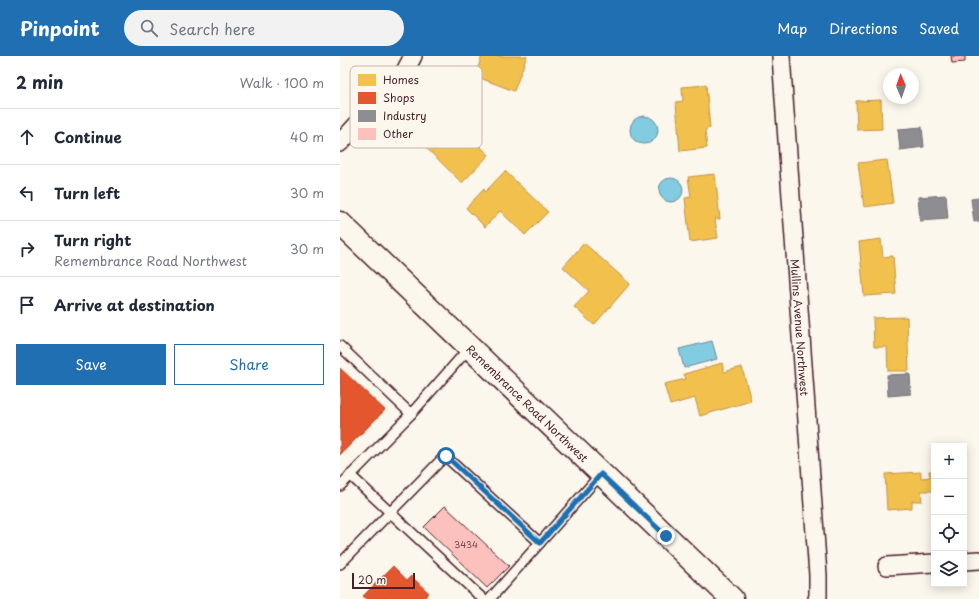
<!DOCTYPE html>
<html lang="en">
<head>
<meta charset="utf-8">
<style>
	:root { --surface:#fff; --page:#f2f2f3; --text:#1f2937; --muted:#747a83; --line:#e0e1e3; --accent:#1f6fb2 }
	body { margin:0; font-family:"Playpen Sans",sans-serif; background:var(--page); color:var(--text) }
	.controls { position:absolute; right:12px; bottom:12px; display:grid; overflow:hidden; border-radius:0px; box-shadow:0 2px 10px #0003 }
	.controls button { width:36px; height:36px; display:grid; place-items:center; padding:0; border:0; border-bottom:1px solid var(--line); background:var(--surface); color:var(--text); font:20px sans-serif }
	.compass { position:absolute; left:543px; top:12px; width:36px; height:36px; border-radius:50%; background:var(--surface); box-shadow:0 2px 10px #0003; rotate:358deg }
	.scale { position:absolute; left:12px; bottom:10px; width:63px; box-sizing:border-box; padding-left:4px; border:2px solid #4a1f2b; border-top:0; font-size:11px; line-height:14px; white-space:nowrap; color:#4a1f2b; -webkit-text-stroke:3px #fbf7ec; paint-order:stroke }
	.stop { position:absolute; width:12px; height:12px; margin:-9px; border:3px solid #1f6fb2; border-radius:50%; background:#fff }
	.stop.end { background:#1f6fb2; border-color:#fff; box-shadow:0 1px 4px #0008 }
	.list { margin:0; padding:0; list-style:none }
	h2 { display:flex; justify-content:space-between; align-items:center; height:52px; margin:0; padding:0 16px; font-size:17px }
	h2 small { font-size:13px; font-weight:400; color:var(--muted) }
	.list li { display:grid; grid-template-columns:26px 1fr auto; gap:12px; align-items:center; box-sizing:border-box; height:56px; padding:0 16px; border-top:1px solid var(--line) }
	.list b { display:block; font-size:15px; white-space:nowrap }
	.list p { margin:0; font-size:13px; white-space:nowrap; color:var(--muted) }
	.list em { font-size:13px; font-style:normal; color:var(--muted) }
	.actions { display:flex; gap:8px; padding:12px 16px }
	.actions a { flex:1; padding:9px 0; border:1px solid var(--accent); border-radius:0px; text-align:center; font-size:14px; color:var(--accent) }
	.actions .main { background:var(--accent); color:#fff }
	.icon { flex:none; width:22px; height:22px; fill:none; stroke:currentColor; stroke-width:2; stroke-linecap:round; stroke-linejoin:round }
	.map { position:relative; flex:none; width:639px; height:543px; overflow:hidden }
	header { display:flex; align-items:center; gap:24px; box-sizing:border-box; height:56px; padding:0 20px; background:var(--accent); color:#fff }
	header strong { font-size:19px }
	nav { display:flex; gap:22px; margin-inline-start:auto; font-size:14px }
	.search { width:280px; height:36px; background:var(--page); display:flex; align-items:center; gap:10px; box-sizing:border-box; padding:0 14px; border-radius:22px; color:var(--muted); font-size:15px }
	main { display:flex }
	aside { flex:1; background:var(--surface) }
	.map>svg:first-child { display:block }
	.water { fill:#82cce2; stroke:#6c8799 }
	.homes { fill:#f2c14e; stroke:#c09044 }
	.shops { fill:#e4572e; stroke:#b6462d }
	.industry { fill:#8d8d92; stroke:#796c73 }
	.building { fill:#fcc0bd; stroke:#4a1f2b }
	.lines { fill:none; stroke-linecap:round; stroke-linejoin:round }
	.lane-casing { stroke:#4a1f2b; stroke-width:12 }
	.street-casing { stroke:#4a1f2b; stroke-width:20 }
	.secondary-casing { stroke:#4a1f2b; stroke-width:25 }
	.lane { stroke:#fbf7ec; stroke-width:9 }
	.street { stroke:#fbf7ec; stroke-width:17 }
	.secondary { stroke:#fbf7ec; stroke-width:22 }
	.route { stroke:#1f6fb2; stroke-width:5 }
	.labels { text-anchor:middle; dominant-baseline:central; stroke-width:4; stroke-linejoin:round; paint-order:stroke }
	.number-label { font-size:9px; fill:#764750 }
	.street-label { font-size:11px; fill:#4a1f2b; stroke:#fbf7ec }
	.key { fill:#fbf7ec; stroke:#c6b6b2; stroke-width:1 }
	.key-label { font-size:11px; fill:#4a1f2b }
</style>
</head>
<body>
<header>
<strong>Pinpoint</strong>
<div class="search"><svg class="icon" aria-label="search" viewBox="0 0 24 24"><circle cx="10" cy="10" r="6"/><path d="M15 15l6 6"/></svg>Search here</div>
<nav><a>Map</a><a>Directions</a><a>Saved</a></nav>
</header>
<main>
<aside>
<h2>2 min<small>Walk · 100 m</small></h2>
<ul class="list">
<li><svg class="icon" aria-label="ahead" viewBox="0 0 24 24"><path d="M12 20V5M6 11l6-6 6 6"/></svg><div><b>Continue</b></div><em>40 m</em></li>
<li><svg class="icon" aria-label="left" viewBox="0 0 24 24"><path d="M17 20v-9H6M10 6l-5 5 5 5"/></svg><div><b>Turn left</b></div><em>30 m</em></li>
<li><svg class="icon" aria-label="right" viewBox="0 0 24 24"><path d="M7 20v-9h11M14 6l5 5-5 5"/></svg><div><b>Turn right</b><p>Remembrance Road Northwest</p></div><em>30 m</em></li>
<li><svg class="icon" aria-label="arrive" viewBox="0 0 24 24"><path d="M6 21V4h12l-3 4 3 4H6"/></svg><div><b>Arrive at destination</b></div></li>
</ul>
<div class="actions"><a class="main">Save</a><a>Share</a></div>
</aside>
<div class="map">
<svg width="639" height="543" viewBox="0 0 639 543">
	<rect width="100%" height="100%" fill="#fbf7ec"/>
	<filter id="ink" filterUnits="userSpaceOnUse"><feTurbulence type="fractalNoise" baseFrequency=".025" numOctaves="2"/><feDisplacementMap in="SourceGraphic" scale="8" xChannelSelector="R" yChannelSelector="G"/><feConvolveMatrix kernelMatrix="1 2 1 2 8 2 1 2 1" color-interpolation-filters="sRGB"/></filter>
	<g filter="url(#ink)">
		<g class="water">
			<circle cx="304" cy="74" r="14"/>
			<circle cx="331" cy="134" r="12"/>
			<path d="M372 285 377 303 344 312 339 293Z"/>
		</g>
		<g class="homes">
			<path d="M142 0H187L174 35 135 20Z"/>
			<path d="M366 29 370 72 365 74 367 92 340 95 336 46 343 45 342 31Z"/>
			<path d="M93 44 149 99 122 127 66 72Z"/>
			<path d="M541 44 542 73 517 74 516 45Z"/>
			<path d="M547 104 553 147 524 151 518 107Z"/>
			<path d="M165 115 208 156 185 179 160 155 145 171 126 152 144 133 145 136Z"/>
			<path d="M375 118 380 163H375L378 182 350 186 345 142 351 141 348 121Z"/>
			<path d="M541 183 543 201 553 200 556 238 524 240 519 186Z"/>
			<path d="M244 187 290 228 254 269 234 251 249 235 223 211Z"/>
			<path d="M567 261 569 315H548L547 291H534L533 262Z"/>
			<path d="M382 307 384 316 402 311 411 345 360 360 355 342 330 349 324 328 346 323 344 318Z"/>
			<path d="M589 415H594V435H581L582 445H572V452L547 454 545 418 581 416V422L590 421Z"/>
		</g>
		<g class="shops">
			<path d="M0 312 45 354 0 399Z"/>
			<path d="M53 510 67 524 71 520 89 537 85 541 87 543H26L23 540Z"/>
		</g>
		<g class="industry">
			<path d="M582 71 584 91 560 94 558 73Z"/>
			<path d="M606 139 608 163 580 165 578 141Z"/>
			<path d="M639 142V165L634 166 631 143Z"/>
			<path d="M570 318 571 338 548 340 547 319Z"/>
		</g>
		<g class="building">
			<path d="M611 0H625V6L612 7Z"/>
			<path d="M105 450 169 510 147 532 84 471Z"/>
		</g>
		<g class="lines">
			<defs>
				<g id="lane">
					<path d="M0 290 71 358 130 291"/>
					<path d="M10 419 143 543"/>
					<path d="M0 430 71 358"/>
					<path d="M0 508 105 400 200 487"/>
					<path d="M150 543 261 418"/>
				</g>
				<g id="street">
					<path id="s1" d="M441 0 478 519V540L477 543"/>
					<path d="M0 87 63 19 73 0"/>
					<path d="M624 505 639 504"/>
					<path d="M547 510 594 507"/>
				</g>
				<g id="secondary">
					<path id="s2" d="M0 167 392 543"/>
				</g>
			</defs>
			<use href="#lane" class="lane-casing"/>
			<use href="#street" class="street-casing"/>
			<use href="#secondary" class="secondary-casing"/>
			<use href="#lane" class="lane"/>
			<use href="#street" class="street"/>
			<use href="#secondary" class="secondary"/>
		</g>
	</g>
	<g class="lines" filter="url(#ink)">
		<path class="route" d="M106 400 200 487 261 418 326 480"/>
	</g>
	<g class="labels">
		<g class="number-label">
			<text x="126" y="488">3434</text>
		</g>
		<g class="street-label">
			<text stroke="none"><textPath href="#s1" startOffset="272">Mullins Avenue Northwest</textPath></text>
			<text stroke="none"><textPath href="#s2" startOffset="260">Remembrance Road Northwest</textPath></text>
		</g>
	</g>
	<rect x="10" y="10" width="132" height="82" rx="6" class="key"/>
	<rect x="18" y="18" width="18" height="12" fill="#f2c14e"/>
	<rect x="18" y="36" width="18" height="12" fill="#e4572e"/>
	<rect x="18" y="54" width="18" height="12" fill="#8d8d92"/>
	<rect x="18" y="72" width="18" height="12" fill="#fcc0bd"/>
	<g class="key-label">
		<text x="43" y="28">Homes</text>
		<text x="43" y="46">Shops</text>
		<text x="43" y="64">Industry</text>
		<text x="43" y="82">Other</text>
	</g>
</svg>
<div class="controls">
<button>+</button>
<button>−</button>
<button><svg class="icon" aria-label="locate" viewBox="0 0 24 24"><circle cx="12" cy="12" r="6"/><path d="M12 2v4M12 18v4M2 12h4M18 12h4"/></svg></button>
<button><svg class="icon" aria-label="layers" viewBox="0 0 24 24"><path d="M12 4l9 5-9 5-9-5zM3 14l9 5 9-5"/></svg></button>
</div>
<svg class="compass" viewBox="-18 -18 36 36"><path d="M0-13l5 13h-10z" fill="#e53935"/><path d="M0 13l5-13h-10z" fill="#747a83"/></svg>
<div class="scale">20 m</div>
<div class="stop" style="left:106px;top:400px"></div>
<div class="stop end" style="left:326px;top:480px"></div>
</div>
</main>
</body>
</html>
